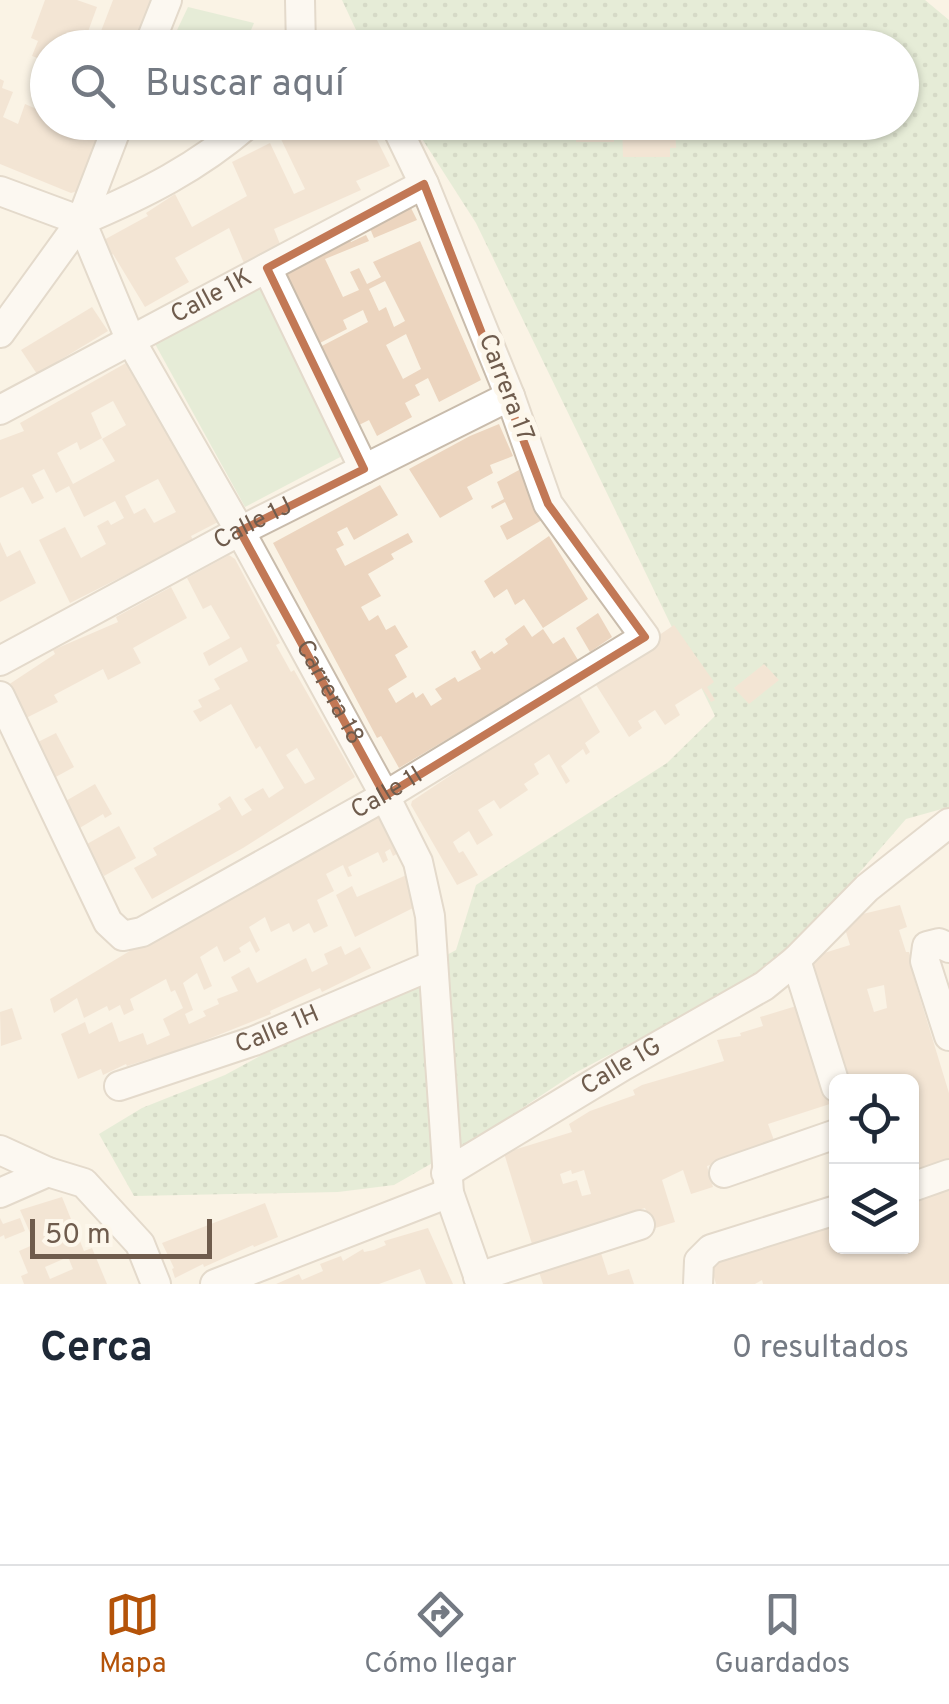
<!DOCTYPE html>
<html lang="es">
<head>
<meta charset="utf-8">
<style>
	:root { --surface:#fff; --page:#f6f6f7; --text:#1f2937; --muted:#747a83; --line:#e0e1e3; --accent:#b45309 }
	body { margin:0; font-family:Overpass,sans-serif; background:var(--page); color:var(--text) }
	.controls { position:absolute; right:30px; bottom:30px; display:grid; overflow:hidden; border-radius:15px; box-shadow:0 2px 8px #0004 }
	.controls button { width:90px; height:90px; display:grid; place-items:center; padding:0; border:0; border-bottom:2px solid var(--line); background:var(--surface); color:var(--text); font:50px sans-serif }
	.scale { position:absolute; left:30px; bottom:25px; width:182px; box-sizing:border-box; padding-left:10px; border:5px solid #6f5c4d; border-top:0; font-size:28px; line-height:35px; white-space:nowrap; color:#6f5c4d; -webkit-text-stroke:8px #fdf7eb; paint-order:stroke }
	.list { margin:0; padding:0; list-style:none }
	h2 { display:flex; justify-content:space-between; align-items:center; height:130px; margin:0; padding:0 40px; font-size:42px }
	h2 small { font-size:32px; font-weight:400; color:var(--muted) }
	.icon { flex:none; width:55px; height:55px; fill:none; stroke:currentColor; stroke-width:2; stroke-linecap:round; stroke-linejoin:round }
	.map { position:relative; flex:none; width:949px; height:1284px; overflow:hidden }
	.search { position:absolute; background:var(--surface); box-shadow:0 2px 8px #0004; left:30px; right:30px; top:30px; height:110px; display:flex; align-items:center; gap:25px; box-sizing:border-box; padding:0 35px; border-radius:55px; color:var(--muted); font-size:38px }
	.sheet { height:280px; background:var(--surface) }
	nav { display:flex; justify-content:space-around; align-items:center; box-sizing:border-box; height:140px; border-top:2px solid var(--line); background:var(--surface); font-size:28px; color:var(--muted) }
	nav a { display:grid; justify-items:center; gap:5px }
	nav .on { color:var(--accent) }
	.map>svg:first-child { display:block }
	.grass { fill:url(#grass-dots) }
	.garden { fill:#cfe5c5 }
	.building { fill:#ecd5bf; fill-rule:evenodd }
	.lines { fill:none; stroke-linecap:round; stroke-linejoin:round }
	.street-casing { stroke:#c9bcac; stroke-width:32 }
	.street { stroke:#fff; stroke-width:28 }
	.marked { fill:none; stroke:#c27855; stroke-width:8; stroke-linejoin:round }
	.labels { text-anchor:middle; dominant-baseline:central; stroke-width:10; stroke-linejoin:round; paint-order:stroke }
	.street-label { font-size:25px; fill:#6f5c4d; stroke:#fdf7eb }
</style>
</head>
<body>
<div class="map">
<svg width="949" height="1284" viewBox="0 0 949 1284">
	<defs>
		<pattern id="grass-dots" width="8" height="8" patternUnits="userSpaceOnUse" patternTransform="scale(2.5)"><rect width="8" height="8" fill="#cfe5c5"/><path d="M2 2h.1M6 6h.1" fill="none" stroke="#acbda2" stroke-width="1.8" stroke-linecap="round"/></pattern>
	</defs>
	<rect width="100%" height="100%" fill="#faf3e5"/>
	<path class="grass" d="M342 0H925L949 20V807L906 819 780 964 575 1073 483 1134 394 1185 338 1192 134 1196 99 1134 142 1108 225 1075 456 950 476 885 667 763 715 716 476 223 412 123 902 122V48L364 47Z"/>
	<g class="garden">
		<path d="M188 7 254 23 244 47H169Z"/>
		<path d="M261 280 346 454 245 507 149 333Z"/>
	</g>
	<g class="building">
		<path d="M45 0H77L97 7 82 48H48V62L32 56 38 41 31 38Z"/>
		<path d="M113 0H152L133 48H85L89 36 98 39Z"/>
		<path d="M0 79 4 81 2 88 13 92 3 117 18 124 25 104 48 114V122H104L81 190 71 193 0 164Z"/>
		<path d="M304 122H323L325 127 336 122H368L390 166 356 181 361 190 274 229 282 249 246 268 229 228 175 258 189 282 145 307 113 254 110 256 102 241 144 218 148 216 146 213 175 194 192 227 247 196 232 162 270 143 294 194 305 189 279 135Z"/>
		<rect x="576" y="122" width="38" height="20"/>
		<path d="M622 122H675L676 148H670V157H623Z"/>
		<path d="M411 208 417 220 374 238 369 226Z"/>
		<path d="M348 235 351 242 366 235 369 241 325 259 343 297 359 290 350 272 359 268 367 284 381 277 373 262 420 241 481 380 439 402 428 378 415 385 420 395 405 403 412 417 377 436 369 420 353 428 318 348 368 322 363 310 343 320 347 329 316 345 277 265ZM385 281 405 321 394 327 386 307 379 311 369 289ZM406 334 421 369 403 379 386 345Z"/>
		<path d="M92 307 108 331 37 374 21 350Z"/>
		<path d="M126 363 132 373 137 371 218 522 191 536 193 540 181 547 70 603 39 540 65 527 81 558 106 544 97 526 108 520 111 525 124 518 115 501 84 517 69 486 56 493 44 469 32 475 44 498 32 504 23 487 0 498V440L24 431 20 423ZM113 401 126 425 102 439 115 461 73 484 57 453 77 442 80 450 102 438 91 413ZM158 479 176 512 154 523 145 508 134 514 125 496Z"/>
		<path d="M499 424 513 456 490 465 493 473 467 487 473 499 440 518 409 469 470 436Z"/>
		<path d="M519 470 542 520 507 540 500 526 513 519 505 502 492 509 491 506 504 499 497 482Z"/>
		<path d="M380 485 398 515 354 540 347 527 337 532 344 545 336 549 345 566 408 533 413 542 391 554 394 559 368 574 381 596 361 607 369 621 378 615 386 630 395 625 408 647 395 655 407 677 388 689 396 703 413 692 416 698 423 693 431 706 442 699 435 689 455 677 458 682 481 669 471 652 475 650 480 659 492 651 494 654 508 644 505 639 524 625 532 637 543 629 553 644 564 637 578 660 505 709 503 706 399 768 381 736 377 738 273 543Z"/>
		<path d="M549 536 588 599 543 628 524 599 515 605 507 589 494 598 484 581Z"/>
		<path d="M0 542 7 557 20 550 36 583 0 602Z"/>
		<path d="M229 555 235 559 280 643 276 645 285 661 291 672 294 670 355 777 243 848 152 899 134 868 157 855 153 848 221 809 218 804 230 796 242 816 252 810 244 799 263 788 269 798 284 788 260 746 256 749 231 704 200 722 193 711 202 707 198 700 220 689 214 679 248 661 241 647 209 666 203 653 230 638 211 605 203 609 187 578ZM297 748 315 779 305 784 286 755Z"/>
		<path d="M171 587 187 618 133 648 141 663 108 680 103 669 54 695 58 702 22 720 5 687 55 654 53 650 118 622 116 617Z"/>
		<path d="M598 613 612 637 590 652 576 628Z"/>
		<path d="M674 625 714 682 707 687 715 700 711 702 702 688 675 705 680 715 665 725 655 710 638 721 642 728 629 737 593 680Z"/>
		<path d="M764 664 779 680 749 704 734 688Z"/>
		<path d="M577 691 600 732 585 743 590 752 586 755 583 749 561 766 570 781 566 784 549 754 534 764 539 774 524 784 528 790 500 809 494 800 478 810 493 835 477 845 469 831 453 842 459 853 463 851 478 875 457 885 411 805 412 801Z"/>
		<path d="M56 733 74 767 52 779 34 744Z"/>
		<path d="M95 784 112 814 105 818 103 814 78 829 64 802Z"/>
		<path d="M379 812 402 851 393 856 390 849 385 852 388 860 383 863 378 852 348 867 352 876 348 877 343 865 326 874 334 891 317 900 328 926 314 933 309 923 293 932 289 923 271 932 265 917 249 927 260 950 256 953 250 941 239 948 241 952 224 962 217 946 200 957 212 986 204 990 197 973 183 983 193 1010 185 1014 189 1024 206 1016 203 1011 219 1004 217 999 238 991 231 977 249 967 257 983 306 958 312 972 328 964 324 954 341 946 345 955 360 947 371 968 322 992 320 988 270 1011 271 1014 153 1061 152 1058 127 1066 126 1064 103 1075 101 1069 78 1079 61 1034 85 1022 89 1034 112 1022 119 1042 143 1033 147 1045 170 1035 163 1019 183 1008 175 990 171 992 166 979 130 999 134 1010 124 1015 120 1005 109 1011 107 1006 84 1018 77 998 54 1013 50 999 153 937Z"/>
		<path d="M119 826 136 858 104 876 87 844Z"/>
		<path d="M411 873 425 902 355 937 336 895 352 886 357 897Z"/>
		<path d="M900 905 907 927 899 930 906 952H909L916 974 913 975 949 1093V1163L912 1175V1082H846L808 958 850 945 842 919ZM884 985 887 1008 874 1012 867 989Z"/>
		<path d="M806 1003 836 1102 768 1124 775 1143 740 1155 739 1152 728 1155 730 1159 707 1166 713 1187 691 1194 683 1170 662 1180 675 1222 652 1229 645 1208 532 1244 504 1153 572 1132 569 1124 590 1111 635 1095 633 1090 642 1085 724 1061 717 1040 741 1036 740 1033 763 1026 760 1017ZM571 1170 572 1174 584 1170 591 1194 582 1196 577 1180 563 1184 560 1174Z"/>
		<path d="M12 1008 22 1039 1 1046 0 1012Z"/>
		<path d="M949 1187V1284H763L762 1280 755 1284H716L710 1263 836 1223V1246H912V1199Z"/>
		<path d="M62 1197 84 1251 92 1248 107 1284H24L21 1276 28 1273 19 1251 35 1244 20 1210ZM68 1257 73 1269 50 1279 45 1267Z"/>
		<path d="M265 1203 278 1237 254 1247 253 1245 204 1267 203 1264 175 1278 172 1269 174 1268 162 1243Z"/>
		<path d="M0 1218 3 1224 20 1218 25 1231 5 1239 4 1235 0 1237Z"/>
		<path d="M428 1228 453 1284H426L420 1269 379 1284H276L299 1274 302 1280 323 1271 320 1264 341 1256 343 1261 333 1267 363 1249 364 1252 374 1250 386 1245 384 1241Z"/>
		<path d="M601 1253 608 1275 629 1269 634 1284H543L539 1272Z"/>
	</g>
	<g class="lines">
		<defs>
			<g id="street">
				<path d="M300 0 301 48"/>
				<path d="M148 48 167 0"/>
				<path id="s1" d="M0 191 81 221 131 341 240 531 385 796 418 862 430 916 449 1193 481 1284"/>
				<path d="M81 221C143 195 199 167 250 122"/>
				<path d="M267 268 364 469"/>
				<path d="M0 333 81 221 119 122"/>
				<path id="s2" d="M0 410 424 184"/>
				<path id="s3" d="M0 661 240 531 510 396"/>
				<path id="s4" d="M0 696 108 922 123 936 142 932 385 796 645 637 548 504 510 396 424 184 394 122"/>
				<path d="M949 948 939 943 927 946 925 961 949 1036"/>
				<path d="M796 960 836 1087"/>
				<path id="s5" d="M119 1086 254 1041 433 965"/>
				<path d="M0 1150 48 1172 84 1183 140 1244 156 1284"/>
				<path id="s6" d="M446 1173 623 1066 764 986 796 960 867 888 949 823"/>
				<path d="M724 1173 836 1134"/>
				<path d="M912 1187 949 1174"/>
				<path d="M0 1193 48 1172"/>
				<path d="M478 1277 640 1225"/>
				<path d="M215 1284 449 1193"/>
				<path d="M698 1284 699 1261 711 1249 836 1210"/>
			</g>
		</defs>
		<use href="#street" class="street-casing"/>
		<use href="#street" class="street"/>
	</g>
	<path d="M0 0H949V1284H0ZM424 184 548 504 645 637 385 796 240 531 364 469 267 268Z" fill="#faf3e5" fill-opacity=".55" fill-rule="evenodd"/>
	<path class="marked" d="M424 184 548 504 645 637 385 796 240 531 364 469 267 268Z"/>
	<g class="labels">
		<g class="street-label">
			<text stroke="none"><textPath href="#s2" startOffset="240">Calle 1K</textPath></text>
			<text transform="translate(505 388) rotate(69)">Carrera 17</text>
			<text stroke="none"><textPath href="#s3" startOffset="288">Calle 1J</textPath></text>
			<text stroke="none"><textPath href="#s1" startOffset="620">Carrera 18</textPath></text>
			<text stroke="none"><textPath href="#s4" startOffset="572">Calle 1I</textPath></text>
			<text stroke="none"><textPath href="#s5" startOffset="168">Calle 1H</textPath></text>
			<text stroke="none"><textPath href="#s6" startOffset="205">Calle 1G</textPath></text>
		</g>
	</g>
</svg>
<div class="controls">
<button><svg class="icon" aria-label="locate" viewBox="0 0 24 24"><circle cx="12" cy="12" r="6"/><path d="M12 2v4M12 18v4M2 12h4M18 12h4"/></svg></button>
<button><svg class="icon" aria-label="layers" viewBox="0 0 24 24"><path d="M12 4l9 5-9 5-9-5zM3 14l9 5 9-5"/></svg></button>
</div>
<div class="scale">50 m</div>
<div class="search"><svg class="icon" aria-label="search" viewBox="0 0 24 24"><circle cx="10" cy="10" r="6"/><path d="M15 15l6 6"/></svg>Buscar aquí</div>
</div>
<section class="sheet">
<h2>Cerca<small>0 resultados</small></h2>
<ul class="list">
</ul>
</section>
<nav>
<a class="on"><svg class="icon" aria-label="map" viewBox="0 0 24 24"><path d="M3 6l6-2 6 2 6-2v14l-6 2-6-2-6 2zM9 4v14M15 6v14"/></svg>Mapa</a>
<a><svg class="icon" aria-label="directions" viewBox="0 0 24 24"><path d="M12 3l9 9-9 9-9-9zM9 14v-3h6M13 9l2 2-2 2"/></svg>Cómo llegar</a>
<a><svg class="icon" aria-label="saved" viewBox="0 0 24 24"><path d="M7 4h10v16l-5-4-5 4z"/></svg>Guardados</a>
</nav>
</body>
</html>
